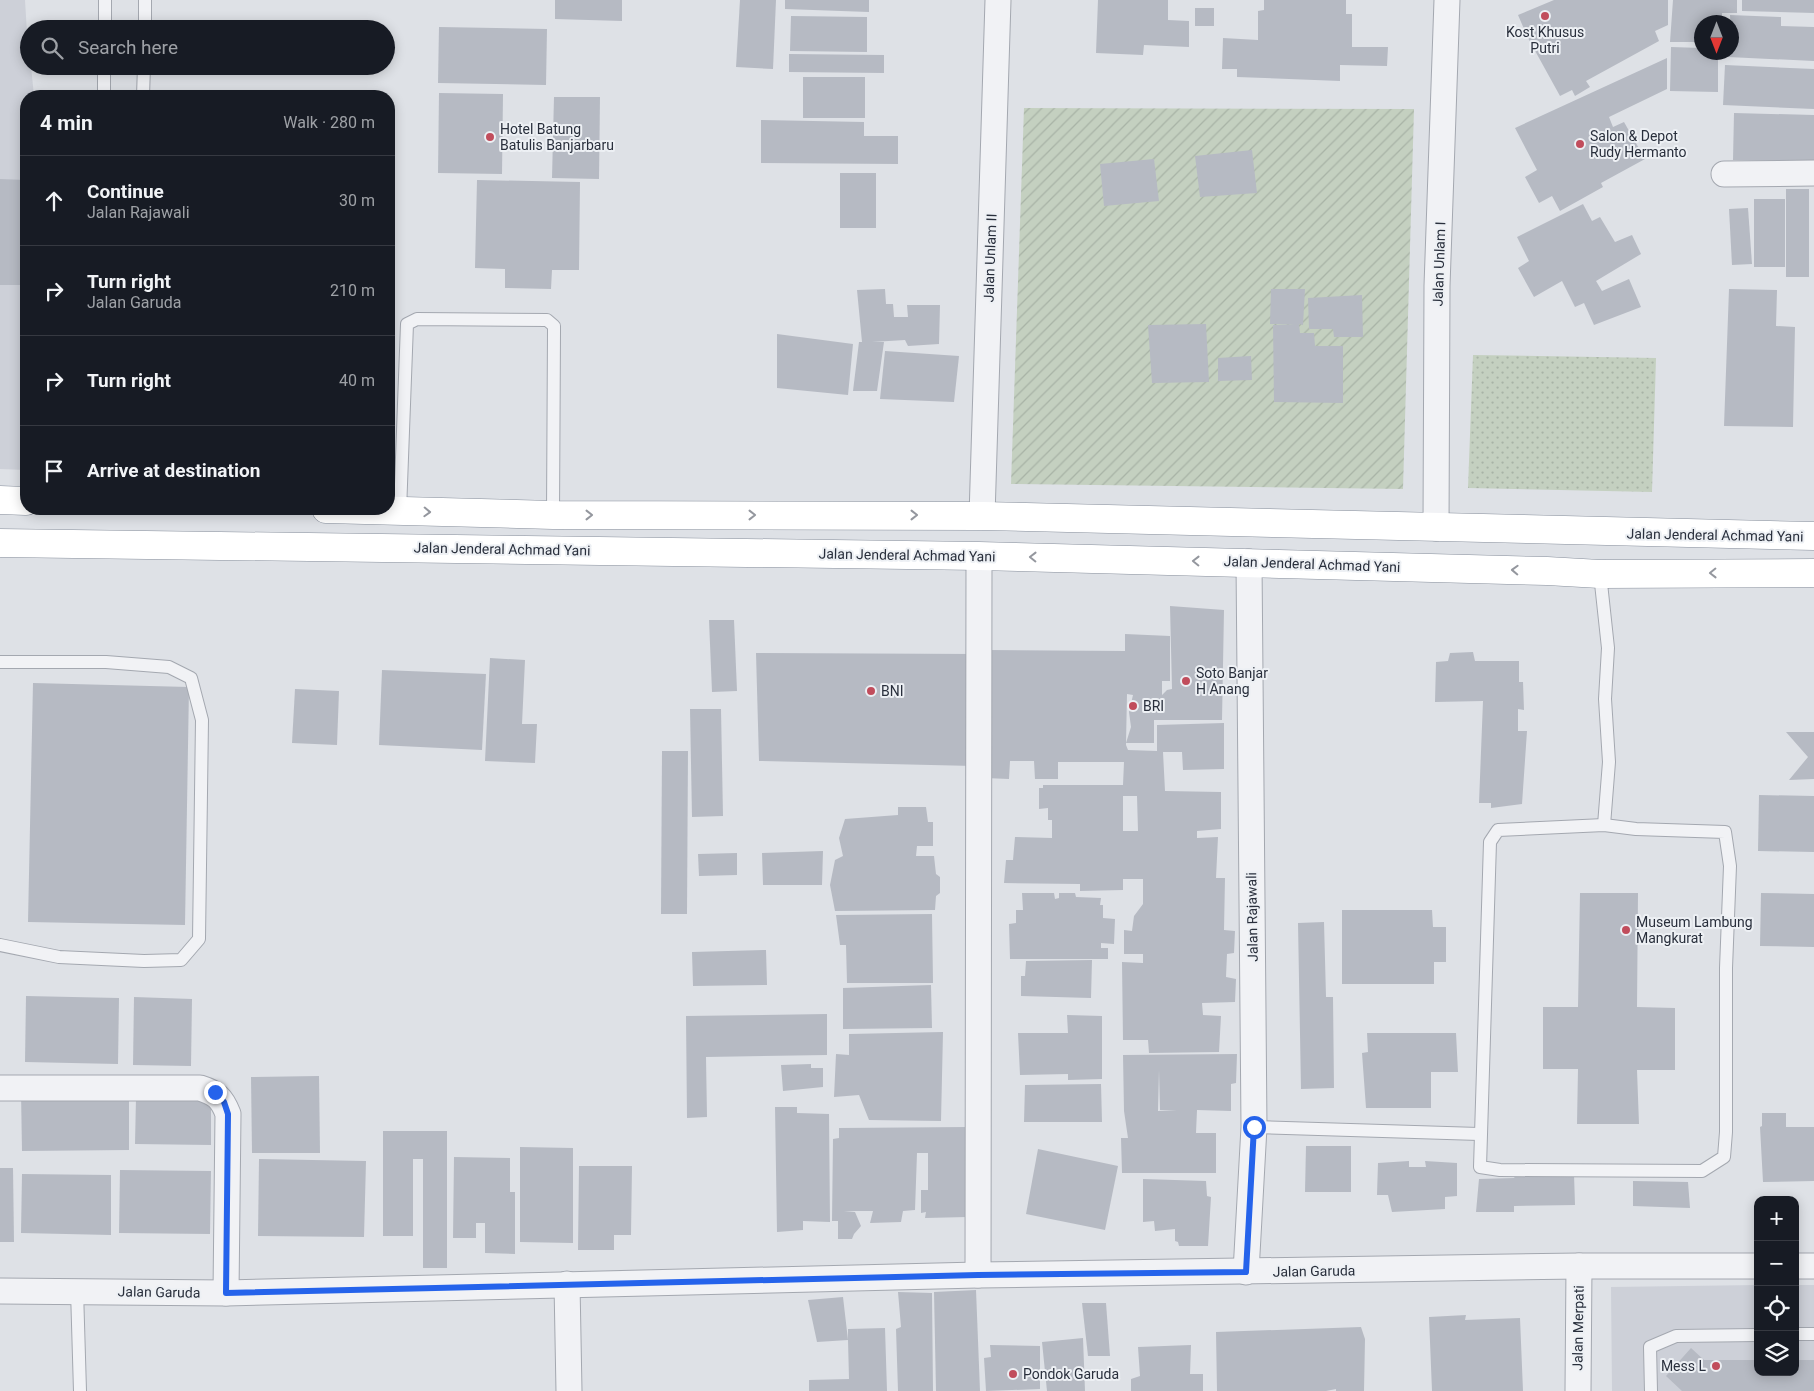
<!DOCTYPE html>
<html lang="en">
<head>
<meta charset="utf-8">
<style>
	:root { --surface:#171b24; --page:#242831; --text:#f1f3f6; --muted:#9ea1a6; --line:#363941 }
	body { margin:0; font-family:Roboto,sans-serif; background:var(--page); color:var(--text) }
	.controls { position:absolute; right:15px; bottom:15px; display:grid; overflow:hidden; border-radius:10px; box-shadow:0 2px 12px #0003 }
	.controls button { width:45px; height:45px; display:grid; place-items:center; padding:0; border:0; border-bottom:1px solid var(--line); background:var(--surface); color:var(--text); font:25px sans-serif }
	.compass { position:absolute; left:1694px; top:15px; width:45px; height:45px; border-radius:50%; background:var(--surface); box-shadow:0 2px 12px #0003; rotate:180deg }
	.stop { position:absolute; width:15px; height:15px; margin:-11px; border:4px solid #2563eb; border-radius:50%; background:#fff }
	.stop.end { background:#2563eb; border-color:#fff; box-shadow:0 1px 5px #0008 }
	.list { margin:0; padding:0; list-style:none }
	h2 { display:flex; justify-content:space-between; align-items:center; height:65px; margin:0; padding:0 20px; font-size:21px }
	h2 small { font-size:16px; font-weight:400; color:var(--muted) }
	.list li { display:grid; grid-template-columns:32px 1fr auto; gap:15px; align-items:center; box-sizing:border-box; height:90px; padding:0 20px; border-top:1px solid var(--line) }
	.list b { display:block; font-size:19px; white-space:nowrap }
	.list p { margin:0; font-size:16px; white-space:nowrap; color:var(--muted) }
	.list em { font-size:16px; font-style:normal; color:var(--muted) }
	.icon { flex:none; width:28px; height:28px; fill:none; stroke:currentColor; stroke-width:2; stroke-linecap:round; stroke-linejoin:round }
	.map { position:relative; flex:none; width:1814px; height:1391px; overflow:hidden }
	.search { position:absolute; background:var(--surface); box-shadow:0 2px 12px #0003; left:20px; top:20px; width:375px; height:55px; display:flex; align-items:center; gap:12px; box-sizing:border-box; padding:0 18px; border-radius:28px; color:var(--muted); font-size:19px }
	.panel { position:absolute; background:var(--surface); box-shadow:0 2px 12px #0003; left:20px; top:90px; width:375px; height:425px; border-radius:20px }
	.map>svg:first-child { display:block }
	.built { fill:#cdd0d8 }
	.grass { fill:url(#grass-dots) }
	.garden { fill:url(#garden-furrows) }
	.building { fill:#b6bac3; fill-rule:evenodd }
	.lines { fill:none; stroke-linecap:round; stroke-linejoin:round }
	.service-casing { stroke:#a4a8b0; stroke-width:14 }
	.minor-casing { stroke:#a4a8b0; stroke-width:27 }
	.trunk-casing { stroke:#878f9c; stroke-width:29 }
	.service { stroke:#f1f2f5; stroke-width:12 }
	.minor { stroke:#f1f2f5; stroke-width:25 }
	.trunk { stroke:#fff; stroke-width:28 }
	.oneway { stroke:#94979e }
	.route { stroke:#2563eb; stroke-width:6 }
	.poi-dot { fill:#c14d5c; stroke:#edf0f4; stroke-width:2 }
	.labels { text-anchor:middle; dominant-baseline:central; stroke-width:4; stroke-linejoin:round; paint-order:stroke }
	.poi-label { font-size:14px; fill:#292f3c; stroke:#edf0f4; text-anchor:start }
	.street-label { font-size:14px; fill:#292f3c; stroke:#edf0f4 }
</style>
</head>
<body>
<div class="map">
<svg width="1814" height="1391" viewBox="0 0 1814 1391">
	<defs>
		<pattern id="grass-dots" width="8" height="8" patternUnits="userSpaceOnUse" patternTransform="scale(1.25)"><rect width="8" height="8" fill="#c4d0c0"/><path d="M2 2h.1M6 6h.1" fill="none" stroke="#a8b3a6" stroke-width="1.8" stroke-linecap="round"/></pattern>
		<pattern id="garden-furrows" width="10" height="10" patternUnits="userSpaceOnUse" patternTransform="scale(1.25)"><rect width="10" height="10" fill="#c4d0c0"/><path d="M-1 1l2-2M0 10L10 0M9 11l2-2" fill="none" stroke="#a8b3a6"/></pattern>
	</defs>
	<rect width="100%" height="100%" fill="#dee1e6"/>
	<g class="built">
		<path d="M0 0H25L29 66H31L34 96H26V470L0 469Z"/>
		<path d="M1758 1285V1372H1795V1285H1814V1391H1612L1611 1287Z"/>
	</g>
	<path class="grass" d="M1473 355 1656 358 1652 492 1468 488Z"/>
	<path class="garden" d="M1024 108 1414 109 1403 489 1011 484Z"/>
	<g class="building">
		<path d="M555 0H622V21L555 19Z"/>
		<path d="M740 0H776L773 69 736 67Z"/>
		<path d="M785 0H869V12L785 9Z"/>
		<path d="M1098 0H1168V20L1189 21V47L1144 45 1143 55 1096 53Z"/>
		<path d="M1264 0H1346V14H1352V47H1388L1387 66 1340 65V81L1237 77V69H1222L1223 38 1258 40V11L1264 10Z"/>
		<path d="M1554 0H1668V25L1655 31 1659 41 1586 81 1590 87 1575 96 1572 90 1560 96 1528 38 1518 15Z"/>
		<path d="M1673 0H1737V13H1722V22H1702V42H1670Z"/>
		<path d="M1742 0H1814V13L1742 11Z"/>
		<rect x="1195" y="8" width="19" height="18"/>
		<path d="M1730 15 1781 17V26L1814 27V61L1728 57V52H1732Z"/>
		<path d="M791 16 867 17V52L790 51Z"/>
		<path d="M439 27 547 29 546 85 438 83Z"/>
		<path d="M1671 47 1702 48V52H1718V92L1670 91Z"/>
		<path d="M789 54 884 55V73L789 72Z"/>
		<path d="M1667 58V89L1609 117 1613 127 1624 122 1645 159 1601 183 1603 187 1560 211 1552 196 1539 203 1525 177 1537 170 1515 128Z"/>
		<path d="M1725 65 1814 69V109L1723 105Z"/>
		<rect x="803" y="77" width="62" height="41"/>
		<path d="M439 93 503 94 502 174 438 173Z"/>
		<path d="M554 97H600L599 179 552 178Z"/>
		<path d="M1734 113 1814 115V161L1733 160Z"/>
		<path d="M761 120 864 122V136H898V164L761 163Z"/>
		<path d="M1252 150 1257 193 1200 197 1195 156Z"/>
		<path d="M1154 159 1159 201 1104 206 1100 164Z"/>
		<rect x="840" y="173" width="36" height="55"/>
		<path d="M0 179 26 180V285H0Z"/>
		<path d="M477 180 580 182 579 270H552L551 289 505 288V269L475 268Z"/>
		<rect x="1786" y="189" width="23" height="88"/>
		<rect x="1754" y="199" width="31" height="68"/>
		<path d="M1583 204 1592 221 1600 217 1615 242 1632 235 1641 254 1596 281 1602 291 1629 279 1641 307 1594 325 1584 303 1575 307 1562 281 1534 297 1518 268 1529 261 1517 237Z"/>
		<path d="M1748 208 1752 264 1732 265 1729 209Z"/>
		<path d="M885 289 886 304H893L894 317H908L907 305H940L939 344 908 346 905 340 872 342H884L877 391H853L859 342H862L857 290Z"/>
		<path d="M1271 289H1305L1303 325 1299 324 1300 333H1314L1315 346H1343V403L1274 402 1273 325 1295 324H1270Z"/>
		<path d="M1729 289 1777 290 1776 326 1795 327 1793 427 1724 426Z"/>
		<path d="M1362 295 1363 337H1334L1333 329H1309L1308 298Z"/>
		<path d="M1206 324 1209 382 1152 383 1148 325Z"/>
		<path d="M777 334 853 344 848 395 777 388Z"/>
		<path d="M885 351 959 356 954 402 880 399Z"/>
		<path d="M1251 356 1252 380 1218 381V358Z"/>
		<path d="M1170 606 1224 610 1222 720H1154V743H1126V745L1128 750 1157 751V725L1224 723V769L1183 770 1182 752H1163L1165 791 1221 792V829L1197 831V838L1218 837 1216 878H1225L1224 930 1235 931 1234 953 1227 954 1226 977 1236 979 1235 1002 1202 1003 1203 1015 1221 1016 1219 1052 1149 1053 1148 1040H1123L1122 962 1143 963V954H1124V930L1132 931 1134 916 1143 904V879H1123V890L1080 891V884L1004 883 1006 860H1013L1015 837 1052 838V820H1048V808L1039 809V788H1043V785H1123L1124 762H1058V779H1035L1034 761H1010L1009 779 985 778 987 650 1125 651V634L1170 636V681H1162V695L1167 690 1172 689ZM1127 694 1133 695 1129 712 1131 727 1126 743ZM1123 796H1137L1138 831H1123Z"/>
		<path d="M709 620H734L737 691 712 692Z"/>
		<path d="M1473 652 1475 661H1519V682H1523L1524 710 1518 709V731H1527L1522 804 1491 808V803H1479L1483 701 1435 702 1436 662 1448 661 1450 653Z"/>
		<path d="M756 653 975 654 974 766 759 761Z"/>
		<path d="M490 658 525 660 522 724H537L535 763 485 761Z"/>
		<path d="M382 670 486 674 482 750 379 745Z"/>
		<path d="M33 683 189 687 185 925 28 922Z"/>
		<path d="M295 689 339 691 337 745 292 743Z"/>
		<path d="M690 709H721L723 816 692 817Z"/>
		<path d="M1786 732H1814V779L1789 780 1808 757Z"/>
		<path d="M662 751H688L687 914H661Z"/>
		<path d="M1759 795 1814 796V852L1758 851Z"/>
		<path d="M898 807H926L928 822H933V846H917L916 856H934L936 874 940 877V893L936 896 935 910 835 911 830 885 835 860 843 856 839 838 845 819 898 815Z"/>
		<path d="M823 851 822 885H763L762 853Z"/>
		<path d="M737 853V875L699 876 698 854Z"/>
		<path d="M1022 893H1054L1055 899 1059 898V893H1075L1076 897 1101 898 1100 905H1103V918L1115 919 1114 944 1101 943V948H1108V959H1010L1009 924 1016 923V910H1023Z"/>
		<path d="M1580 893H1638L1637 1007 1675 1008V1070H1637L1639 1124H1577L1578 1069H1543V1007H1578Z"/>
		<path d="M1761 893 1814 894V947L1760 946Z"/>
		<path d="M1342 910H1432L1433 927H1446V962H1434V984H1342Z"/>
		<path d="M932 914 933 983H847L846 945H840L836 915Z"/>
		<path d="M1324 922 1326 997H1333L1334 1088 1301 1089 1298 923Z"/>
		<path d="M766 950 767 985 693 986 692 952Z"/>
		<path d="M1092 960 1091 998 1021 996V976H1025L1026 961Z"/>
		<path d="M931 985 932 1028 843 1029V988Z"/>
		<path d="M26 996 119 998 118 1064 25 1062Z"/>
		<path d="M134 997 192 999 191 1066 133 1065Z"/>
		<path d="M827 1014V1055L706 1057 707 1117 687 1118 686 1016Z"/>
		<path d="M1067 1015 1102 1016V1079L1068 1080V1074L1020 1075 1018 1033H1068Z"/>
		<path d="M943 1032 941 1121 869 1120 859 1095 834 1097 836 1054 849 1055V1034Z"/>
		<path d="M1367 1033H1456L1458 1072H1431V1108H1366L1362 1053 1368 1052Z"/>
		<path d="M1237 1054 1236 1083 1231 1084V1111L1197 1110 1196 1133H1216V1173H1122L1121 1138H1128L1124 1111 1123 1055ZM1159 1070 1160 1110H1177L1158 1111Z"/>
		<path d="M811 1064V1068H823V1087L783 1091 781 1065Z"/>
		<path d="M319 1076 320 1153H252L251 1077Z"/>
		<path d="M1101 1084 1102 1122H1024L1025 1085Z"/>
		<path d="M129 1091V1150L22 1151 21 1092Z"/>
		<path d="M136 1098H211V1145L135 1144Z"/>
		<path d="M775 1107H797V1113L829 1114 830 1222 803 1221V1230L777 1232Z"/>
		<path d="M1762 1113H1786V1127H1814V1181L1763 1182 1760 1127 1762 1126Z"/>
		<path d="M967 1127 965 1199 968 1202 967 1217 925 1218 926 1212 921 1213V1190H928V1153H917L915 1210 903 1211 901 1222 870 1223 873 1211H844L855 1212 861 1226 854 1234 852 1239H838V1221H832L833 1139 839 1138V1128Z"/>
		<path d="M383 1131H447V1268H423V1159H413V1236H383Z"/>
		<path d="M1306 1146H1351V1192H1305Z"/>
		<path d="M520 1147 573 1148V1243L520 1242Z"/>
		<path d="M1038 1149 1118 1166 1105 1230 1026 1214Z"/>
		<path d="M454 1157 510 1158V1192H515V1254L485 1253V1223H476V1238H453Z"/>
		<path d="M259 1159 366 1161 364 1237 258 1236Z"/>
		<path d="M1409 1161V1167H1426L1425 1161 1457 1163V1196L1445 1197V1209L1392 1212 1388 1195H1377L1378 1163Z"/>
		<path d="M579 1166H632L631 1235H614V1250H578Z"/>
		<path d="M0 1168H13L14 1242H0Z"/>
		<path d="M120 1170 211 1171 210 1234 119 1233Z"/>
		<path d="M22 1174 111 1175V1235L21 1233Z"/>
		<path d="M1574 1174 1575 1205 1514 1206V1212H1476L1479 1179 1514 1178 1516 1175Z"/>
		<path d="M1143 1179 1206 1181 1207 1196 1211 1197 1208 1246H1179L1178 1242 1175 1241V1229L1155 1231 1154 1221 1143 1222Z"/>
		<path d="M1633 1181 1688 1182 1690 1208 1633 1206Z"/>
		<path d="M976 1290 980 1391H936L934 1292Z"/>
		<path d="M898 1292 932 1293 933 1391H898L896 1329 901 1327Z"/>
		<path d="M843 1297 848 1340V1329L885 1328 887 1391H809V1380L849 1379 848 1340 817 1342 808 1300Z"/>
		<path d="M1082 1303H1106L1110 1356H1088Z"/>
		<path d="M1466 1315 1465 1320 1520 1318 1523 1391H1432L1429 1317Z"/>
		<path d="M1361 1327 1365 1339 1364 1391H1336V1389L1326 1391H1217L1216 1332Z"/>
		<path d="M1083 1338 1085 1391H1047L1042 1342Z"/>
		<path d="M990 1345 1040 1346V1389L986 1391 984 1358 991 1357Z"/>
		<path d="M1191 1345 1190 1374H1203V1391H1131V1379L1140 1376 1138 1347Z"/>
		<path d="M1691 1348 1704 1360H1758V1372H1795V1360H1814V1391H1682L1666 1376Z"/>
	</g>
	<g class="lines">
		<defs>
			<g id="service">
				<path d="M105 29V0"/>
				<path d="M145 29V0"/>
				<path d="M104 96V66"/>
				<path d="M143 96 144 66"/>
				<path d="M400 511 407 324 417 319 547 320 554 326V331L553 515"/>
				<path d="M1600 574 1608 648 1605 699 1609 762 1604 825"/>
				<path d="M0 662H106L169 667 191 678 202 720 199 939 181 960 144 961 59 957 0 945"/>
				<path d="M1604 825 1636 829 1725 832 1730 866 1726 968V1132L1724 1157 1702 1171 1500 1170 1480 1167 1490 842 1498 830Z"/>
				<path d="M1254 1127 1479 1134"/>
				<path d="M77 1290 80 1391"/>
				<path d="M1795 1334H1814"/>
				<path d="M1651 1391 1650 1347 1676 1336 1758 1335"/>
			</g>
			<g id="minor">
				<path d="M1724 174 1814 173"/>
				<path d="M982 516 998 0"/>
				<path d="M1436 528 1437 286 1447 0"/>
				<path d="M0 1088H200C216 1093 222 1098 228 1114L226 1293"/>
				<path d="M1795 1266H1814"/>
				<path d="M1246 1272 1254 1127 1249 562"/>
				<path d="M978 1275 979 556"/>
				<path d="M567 1284 569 1391"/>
				<path d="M0 1291 226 1293 978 1275 1579 1266H1758"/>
				<path d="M1578 1391 1579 1266"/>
			</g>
			<g id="trunk">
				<path d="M0 500 26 501"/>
				<path d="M326 509 553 515 982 516 1814 536"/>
				<path d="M0 543 979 556 1547 571 1600 574 1814 573"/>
			</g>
		</defs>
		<use href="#service" class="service-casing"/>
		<use href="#minor" class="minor-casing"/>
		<use href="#trunk" class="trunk-casing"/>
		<use href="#service" class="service"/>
		<use href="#minor" class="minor"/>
		<use href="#trunk" class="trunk"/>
	</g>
	<defs><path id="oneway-chevron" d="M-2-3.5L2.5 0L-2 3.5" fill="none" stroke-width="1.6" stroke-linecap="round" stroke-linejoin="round" transform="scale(1.25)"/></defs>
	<g class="oneway">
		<use href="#oneway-chevron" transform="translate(427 512) rotate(2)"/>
		<use href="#oneway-chevron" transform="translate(589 515)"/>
		<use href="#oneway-chevron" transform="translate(752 515)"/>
		<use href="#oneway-chevron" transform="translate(914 515)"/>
		<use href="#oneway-chevron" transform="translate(1033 557) rotate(-179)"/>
		<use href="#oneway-chevron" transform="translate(1196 561) rotate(-179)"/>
		<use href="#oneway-chevron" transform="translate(1515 570) rotate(-178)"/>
		<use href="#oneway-chevron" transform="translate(1713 573) rotate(179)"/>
	</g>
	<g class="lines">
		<path class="route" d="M215 1092 224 1102 228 1114 226 1293 978 1275 1246 1272 1254 1127"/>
	</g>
	<g class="poi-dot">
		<circle cx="1545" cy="16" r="5"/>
		<circle cx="490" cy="137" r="5"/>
		<circle cx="1580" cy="144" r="5"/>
		<circle cx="1186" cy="681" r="5"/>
		<circle cx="871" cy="691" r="5"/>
		<circle cx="1133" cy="706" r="5"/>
		<circle cx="1626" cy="930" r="5"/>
		<circle cx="1716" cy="1366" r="5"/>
		<circle cx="1013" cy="1374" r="5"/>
	</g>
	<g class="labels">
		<g class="poi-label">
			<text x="1545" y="32" text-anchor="middle">Kost Khusus<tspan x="1545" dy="16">Putri</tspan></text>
			<text x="500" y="129">Hotel Batung<tspan x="500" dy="16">Batulis Banjarbaru</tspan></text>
			<text x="1590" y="136">Salon &amp; Depot<tspan x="1590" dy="16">Rudy Hermanto</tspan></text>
			<text x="1196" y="673">Soto Banjar<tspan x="1196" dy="16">H Anang</tspan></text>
			<text x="881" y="691">BNI</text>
			<text x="1143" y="706">BRI</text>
			<text x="1636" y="922">Museum Lambung<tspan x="1636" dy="16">Mangkurat</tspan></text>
			<text x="1706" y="1366" text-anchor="end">Mess L</text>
			<text x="1023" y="1374">Pondok Garuda</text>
		</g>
		<g class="street-label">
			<text transform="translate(990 258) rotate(-88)">Jalan Unlam II</text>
			<text transform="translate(1439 264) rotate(-88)">Jalan Unlam I</text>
			<text transform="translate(1715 535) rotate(1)">Jalan Jenderal Achmad Yani</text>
			<text transform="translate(502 549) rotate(1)">Jalan Jenderal Achmad Yani</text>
			<text transform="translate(907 555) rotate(1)">Jalan Jenderal Achmad Yani</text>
			<text transform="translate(1312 564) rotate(2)">Jalan Jenderal Achmad Yani</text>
			<text transform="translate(1252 917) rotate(-91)">Jalan Rajawali</text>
			<text transform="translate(1314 1271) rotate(-1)">Jalan Garuda</text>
			<text transform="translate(159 1292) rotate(1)">Jalan Garuda</text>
			<text transform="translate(1578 1328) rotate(-89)">Jalan Merpati</text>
		</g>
	</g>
</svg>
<div class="controls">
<button>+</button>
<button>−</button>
<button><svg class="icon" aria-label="locate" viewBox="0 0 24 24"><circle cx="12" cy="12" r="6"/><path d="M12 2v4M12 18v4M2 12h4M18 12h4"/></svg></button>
<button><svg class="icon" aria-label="layers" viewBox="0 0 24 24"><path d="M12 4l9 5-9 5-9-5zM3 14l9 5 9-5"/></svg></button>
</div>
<svg class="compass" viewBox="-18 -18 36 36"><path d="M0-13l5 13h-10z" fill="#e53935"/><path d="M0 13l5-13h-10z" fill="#9ea1a6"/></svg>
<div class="stop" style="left:1254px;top:1127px"></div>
<div class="stop end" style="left:215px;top:1092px"></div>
<div class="search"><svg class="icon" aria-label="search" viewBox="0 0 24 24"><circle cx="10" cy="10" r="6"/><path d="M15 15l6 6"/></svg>Search here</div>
<section class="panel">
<h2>4 min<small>Walk · 280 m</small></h2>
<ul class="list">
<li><svg class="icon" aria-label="ahead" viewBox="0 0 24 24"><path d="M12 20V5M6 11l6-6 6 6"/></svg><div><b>Continue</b><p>Jalan Rajawali</p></div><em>30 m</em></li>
<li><svg class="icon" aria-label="right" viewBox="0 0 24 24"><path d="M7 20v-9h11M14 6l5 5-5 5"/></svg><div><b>Turn right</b><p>Jalan Garuda</p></div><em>210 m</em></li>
<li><svg class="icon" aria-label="right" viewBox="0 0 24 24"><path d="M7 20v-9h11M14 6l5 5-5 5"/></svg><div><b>Turn right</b></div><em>40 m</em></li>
<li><svg class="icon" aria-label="arrive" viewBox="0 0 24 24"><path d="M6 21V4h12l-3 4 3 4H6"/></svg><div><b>Arrive at destination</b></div></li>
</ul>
</section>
</div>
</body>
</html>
